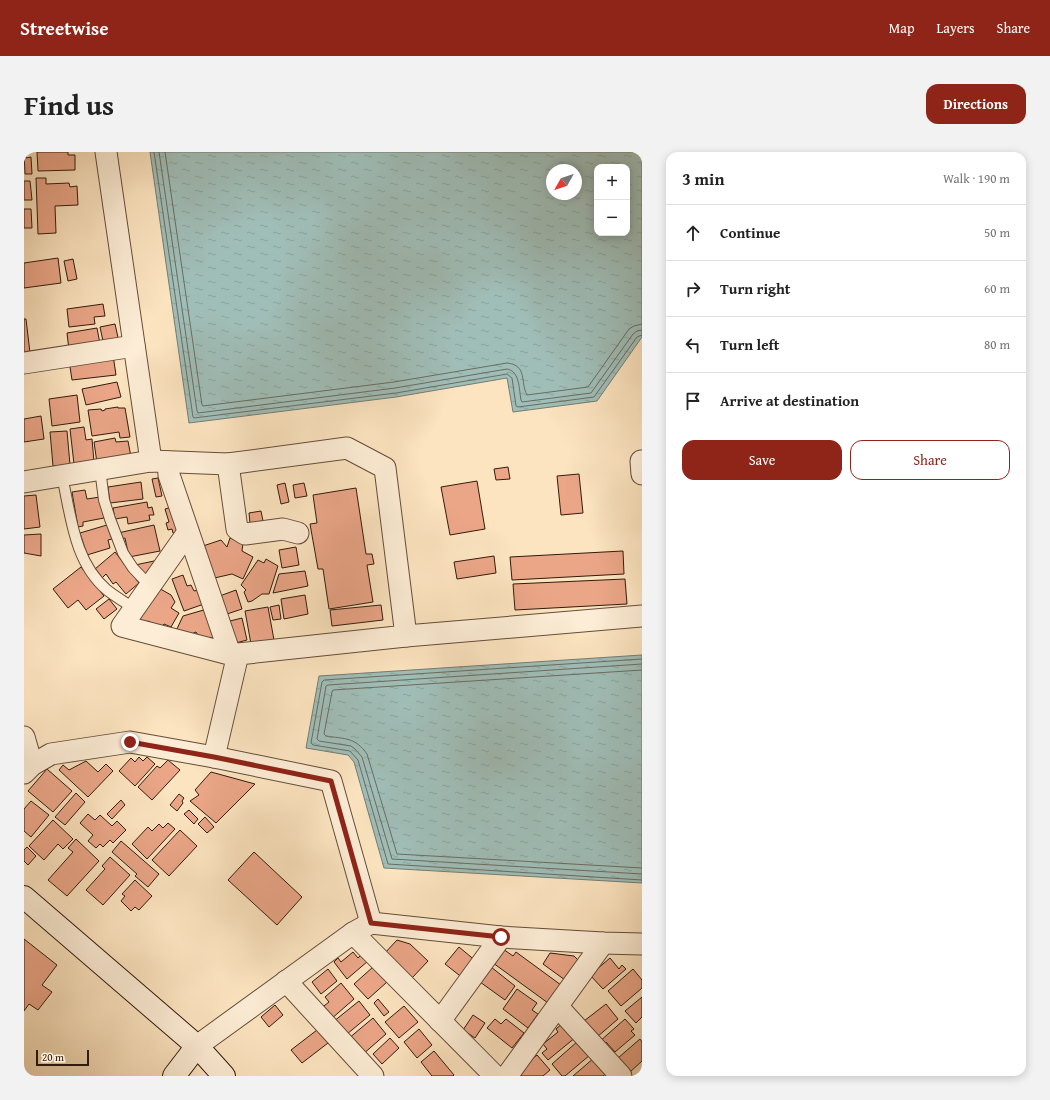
<!DOCTYPE html>
<html lang="en">
<head>
<meta charset="utf-8">
<style>
	:root { --surface:#fff; --page:#f2f2f2; --text:#222; --muted:#767676; --line:#e0e0e0; --accent:#8f2418 }
	body { margin:0; font-family:"Gentium Book Plus",serif; background:var(--page); color:var(--text) }
	.controls { position:absolute; right:12px; top:12px; display:grid; overflow:hidden; border-radius:8px; box-shadow:0 2px 10px #0003 }
	.controls button { width:36px; height:36px; display:grid; place-items:center; padding:0; border:0; border-bottom:1px solid var(--line); background:var(--surface); color:var(--text); font:20px sans-serif }
	.compass { position:absolute; left:522px; top:12px; width:36px; height:36px; border-radius:50%; background:var(--surface); box-shadow:0 2px 10px #0003; rotate:230deg }
	.scale { position:absolute; left:12px; bottom:10px; width:53px; box-sizing:border-box; padding-left:4px; border:2px solid #331b0c; border-top:0; font-size:11px; line-height:14px; white-space:nowrap; color:#331b0c; -webkit-text-stroke:3px #fdedd6; paint-order:stroke }
	.stop { position:absolute; width:12px; height:12px; margin:-9px; border:3px solid #8f2418; border-radius:50%; background:#fff }
	.stop.end { background:#8f2418; border-color:#fff; box-shadow:0 1px 4px #0008 }
	.list { margin:0; padding:0; list-style:none }
	h2 { display:flex; justify-content:space-between; align-items:center; height:52px; margin:0; padding:0 16px; font-size:17px }
	h2 small { font-size:13px; font-weight:400; color:var(--muted) }
	.list li { display:grid; grid-template-columns:26px 1fr auto; gap:12px; align-items:center; box-sizing:border-box; height:56px; padding:0 16px; border-top:1px solid var(--line) }
	.list b { display:block; font-size:15px; white-space:nowrap }
	.list em { font-size:13px; font-style:normal; color:var(--muted) }
	.actions { display:flex; gap:8px; padding:12px 16px }
	.actions a { flex:1; padding:9px 0; border:1px solid var(--accent); border-radius:12px; text-align:center; font-size:14px; color:var(--accent) }
	.actions .main { background:var(--accent); color:#fff }
	.icon { flex:none; width:22px; height:22px; fill:none; stroke:currentColor; stroke-width:2; stroke-linecap:round; stroke-linejoin:round }
	.map { position:relative; flex:none; width:618px; height:924px; overflow:hidden; border-radius:12px }
	header { display:flex; align-items:center; gap:24px; box-sizing:border-box; height:56px; padding:0 20px; background:var(--accent); color:#fff }
	header strong { font-size:19px }
	nav { display:flex; gap:22px; margin-inline-start:auto; font-size:14px }
	.intro { display:flex; align-items:center; justify-content:space-between; box-sizing:border-box; height:96px; padding:0 24px }
	h1 { margin:0; font-size:28px }
	.button { padding:10px 18px; border-radius:12px; background:var(--accent); color:#fff; font-size:14px; font-weight:700 }
	main { display:flex; gap:24px; padding:0 24px }
	aside { flex:1; background:var(--surface); border-radius:12px; box-shadow:0 2px 10px #0003 }
	.map>svg:first-child { display:block }
	.water { fill:url(#water-ripples); stroke:#747d73; fill-rule:evenodd }
	.lines { fill:none; stroke-linecap:round; stroke-linejoin:round }
	.shore { stroke:#6a6c62; stroke-width:1 }
	.building { fill:#eba688; stroke:#331b0c }
	.lane-casing { stroke:#654d39; stroke-width:12 }
	.street-casing { stroke:#654d39; stroke-width:23 }
	.secondary-casing { stroke:#331b0c; stroke-width:24 }
	.lane { stroke:#fdedd6; stroke-width:10 }
	.street { stroke:#fdedd6; stroke-width:21 }
	.secondary { stroke:#fdedd6; stroke-width:22 }
	.route { stroke:#8f2418; stroke-width:5 }
</style>
</head>
<body>
<header>
<strong>Streetwise</strong>
<nav><a>Map</a><a>Layers</a><a>Share</a></nav>
</header>
<div class="intro"><h1>Find us</h1><a class="button">Directions</a></div>
<main>
<div class="map">
<svg width="618" height="924" viewBox="0 0 618 924">
	<defs>
		<pattern id="water-ripples" width="26" height="14" patternUnits="userSpaceOnUse"><rect width="26" height="14" fill="#a0beb8"/><path d="M2 4q2-2 4 0t4 0M15 11q2-2 4 0t4 0" fill="none" stroke="#8aa39d"/></pattern>
	</defs>
	<rect width="100%" height="100%" fill="#fce4c0"/>
	<filter id="stains"><feTurbulence type="fractalNoise" baseFrequency=".005" numOctaves="4"/><feColorMatrix values="0 0 0 0 .2 0 0 0 0 .09 0 0 0 0 .02 0 0 0 .5 -.17"/></filter>
	<radialGradient id="worn" r=".72"><stop offset=".6" stop-color="#630" stop-opacity="0"/><stop offset="1" stop-color="#630" stop-opacity=".3"/></radialGradient>
	<g class="water">
		<path d="M126 0H618V185L573 249 489 260 483 226 372 245 165 271ZM573 15H603V81H573ZM528 18H552V42H528Z"/>
		<path d="M618 503V731L360 716 330 610 324 603 282 596 295 524Z"/>
	</g>
	<g class="lines">
		<g class="shore">
			<path d="M130 0 169 265 170 266 372 241 483 222 488 226 492 254 494 255 570 245 613 185 618 183"/>
			<path d="M135 0 173 259 174 261 371 236 483 217C496 219 495 238 497 248L498 250 567 241 609 182 613 179 618 178"/>
			<path d="M141 0 178 253 179 254 370 230 483 211C504 213 496 231 503 243L564 235 605 177 610 174 618 172"/>
			<path d="M618 507 300 528 298 530 287 591 289 593 326 599 334 608 364 712 618 728"/>
			<path d="M618 512 304 533 302 534 293 587 295 589 327 594 331 597 338 605 368 707 618 722"/>
			<path d="M618 518 309 538 308 540 300 582 302 584C321 587 331 585 343 602L373 702 618 716"/>
		</g>
	</g>
	<g class="building">
		<path d="M0 0H2V6L7 5 8 22H1Z"/>
		<path d="M13 0H44V3H51V18L14 19Z"/>
		<path d="M12 26H22V32L45 31 46 35 53 34 54 53 31 54 32 81 14 82Z"/>
		<path d="M0 29H6L8 48H0Z"/>
		<path d="M0 57H7L8 76H0Z"/>
		<path d="M34 106 37 131 0 136V111Z"/>
		<path d="M49 107 53 127 44 129 40 109Z"/>
		<path d="M79 152 81 164 70 165 71 172 45 175 43 157Z"/>
		<path d="M0 167H2L6 201 0 202Z"/>
		<path d="M91 172 95 190 80 194 76 175Z"/>
		<path d="M73 176 76 192 45 198 43 181Z"/>
		<path d="M89 203 92 223 48 228 45 208Z"/>
		<path d="M93 230 97 245 62 253 58 237Z"/>
		<path d="M53 243 56 270 28 274 25 247Z"/>
		<path d="M94 255V256H101L106 285 96 286 95 280 68 284 64 258 77 257 78 259 81 258V257Z"/>
		<path d="M17 264 20 287 0 290V267Z"/>
		<path d="M60 275 62 288 68 287 70 310 50 312 46 277Z"/>
		<path d="M43 279 46 313 29 314 26 280Z"/>
		<path d="M91 286 92 290 104 289 107 305 73 311 70 290Z"/>
		<path d="M484 315 486 327 472 328 470 317Z"/>
		<path d="M555 322 559 361 537 363 533 324Z"/>
		<path d="M134 326 138 344 132 345 128 327Z"/>
		<path d="M453 329 461 377 426 383 417 335Z"/>
		<path d="M117 330 119 347 86 351 84 335Z"/>
		<path d="M261 331 265 350 257 352 253 333Z"/>
		<path d="M280 331 283 344 271 346 269 333Z"/>
		<path d="M332 336 342 402H348L350 412 343 413 349 450 305 457 299 417H294L286 372 293 371 289 343Z"/>
		<path d="M61 338 63 347 76 345 80 366 59 370V374L54 375 48 340Z"/>
		<path d="M12 343 16 375 0 377V344Z"/>
		<path d="M123 350 124 356 128 355 130 363H125L126 368 104 372 103 365 91 367 89 356Z"/>
		<path d="M148 355 155 380 149 381 148 377 144 378 142 371 145 370 141 357Z"/>
		<path d="M237 359 239 369 226 371 225 361Z"/>
		<path d="M83 373 88 387 84 388 86 396 63 403 56 381Z"/>
		<path d="M130 373 136 399 105 405 101 386 96 387 94 381Z"/>
		<path d="M17 382V404L0 401V383Z"/>
		<path d="M206 386 219 391 218 399 229 405 219 427 208 422 186 427 173 396 197 388 203 395Z"/>
		<path d="M272 395 275 413 258 416 255 398Z"/>
		<path d="M599 399 600 422 488 428 486 405Z"/>
		<path d="M91 400 115 431 102 442 92 430 89 432 82 422 78 426 71 417Z"/>
		<path d="M470 404 472 421 433 427 430 410Z"/>
		<path d="M242 407 254 414 245 442H238L228 449 224 450 220 440 222 438 217 433 234 408 240 411Z"/>
		<path d="M130 409 132 411 122 426 111 413Z"/>
		<path d="M57 415 80 444 62 458 54 448 44 456 29 437Z"/>
		<path d="M281 419 284 434 249 441 255 422Z"/>
		<path d="M159 423 163 434 167 433 170 439 174 438 180 452 160 459 148 427Z"/>
		<path d="M601 427 603 452 491 458 489 432Z"/>
		<path d="M133 435 147 443 151 450 147 456 155 461 147 475 140 472 137 476 124 469 121 471 115 468Z"/>
		<path d="M212 438 218 457 200 463 193 445Z"/>
		<path d="M281 443 284 462 260 467 257 447Z"/>
		<path d="M85 447 93 457 80 467 72 457Z"/>
		<path d="M255 453 257 467 249 468 246 455Z"/>
		<path d="M357 453 359 468 308 474 306 458Z"/>
		<path d="M244 455 250 488 227 492 221 459Z"/>
		<path d="M183 457 192 486H176L172 480 165 483 152 479 159 464Z"/>
		<path d="M218 466 223 488 208 492 202 470Z"/>
		<path d="M115 605 119 609 123 605 131 612 111 634 95 619 107 606 111 610Z"/>
		<path d="M144 608 156 618 128 648 114 635 133 614 136 616Z"/>
		<path d="M62 609 74 620 82 612 89 619 64 645 35 618 39 613 45 618Z"/>
		<path d="M23 617 48 639 29 660 4 639Z"/>
		<path d="M187 620 231 632 192 671 166 649 175 643 171 638Z"/>
		<path d="M52 641 61 650 41 673 31 665Z"/>
		<path d="M155 642 160 646 158 649 159 651 153 659 146 653Z"/>
		<path d="M97 648 101 653 88 667 83 662Z"/>
		<path d="M7 649 25 663 7 685 0 679V657Z"/>
		<path d="M165 658 174 667 170 672 160 662Z"/>
		<path d="M64 662 71 668 76 663 88 674 93 669 102 678 89 691 86 688 79 695 76 692 72 696 64 689 69 683 56 671Z"/>
		<path d="M181 665 190 675 183 681 174 672Z"/>
		<path d="M29 668 49 687 39 697 34 692 20 708 5 694Z"/>
		<path d="M144 671 151 677 123 707 108 692 124 675 128 679 135 672 139 676Z"/>
		<path d="M156 678 173 694 145 724 128 708Z"/>
		<path d="M52 687 75 709 43 744 24 728 49 700 44 696Z"/>
		<path d="M97 689 135 722 124 735 111 724 113 722 88 700Z"/>
		<path d="M3 695 12 704 4 713 0 709V698Z"/>
		<path d="M230 700 278 745 253 773 204 728Z"/>
		<path d="M86 705 106 723 79 753 62 738 81 717 78 714Z"/>
		<path d="M111 728 128 744 115 758 111 755 107 759 97 749 101 744 98 742Z"/>
		<path d="M0 787 33 813 18 833 28 840 14 858 5 852 0 859Z"/>
		<path d="M373 788 386 792 404 809 387 827 360 802Z"/>
		<path d="M435 795 453 810 440 827 421 812Z"/>
		<path d="M479 797 489 804 492 800 537 833 524 851 469 811Z"/>
		<path d="M329 800 334 806 338 802 344 809 323 827 310 810 314 806 317 810Z"/>
		<path d="M526 801 550 804 555 809 541 828 519 812Z"/>
		<path d="M586 806 595 817 598 813 602 817 579 837 566 823Z"/>
		<path d="M349 815 363 830 344 847 330 832Z"/>
		<path d="M467 815 491 834 481 848 456 830Z"/>
		<path d="M304 817 313 829 297 842 288 830Z"/>
		<path d="M609 817 618 828V836L597 854 584 839Z"/>
		<path d="M317 831 330 847 306 868 296 857 305 850 301 845Z"/>
		<path d="M493 837 513 851 508 858 514 862 504 876 479 857Z"/>
		<path d="M618 845V865L612 871 601 859Z"/>
		<path d="M354 847 365 860 360 864 350 851Z"/>
		<path d="M335 849 346 863 323 882 309 870Z"/>
		<path d="M582 852 594 867 573 885 560 869Z"/>
		<path d="M251 853 259 863 245 875 237 865Z"/>
		<path d="M380 854 394 870 375 886 361 870Z"/>
		<path d="M449 863 461 871 451 886 439 878Z"/>
		<path d="M349 866 362 882 338 903 324 887Z"/>
		<path d="M471 867 477 872 482 867 500 881 488 896 463 876Z"/>
		<path d="M601 867 610 877 607 879 611 883 591 900 582 890 578 894 575 890Z"/>
		<path d="M540 870 552 885 524 908 518 901 523 897 519 892 534 880 532 877Z"/>
		<path d="M395 877 408 893 393 906 380 890Z"/>
		<path d="M293 878 304 891 278 911 267 898Z"/>
		<path d="M366 886 375 896 358 912 349 902Z"/>
		<path d="M616 887 618 890V909L606 920 594 906Z"/>
		<path d="M554 889 566 903 541 924H538L528 912Z"/>
		<path d="M410 899 430 923 429 924H408L397 910Z"/>
		<path d="M513 903 526 918 519 924H497L496 922 497 916Z"/>
		<path d="M570 906 583 921 579 924H549Z"/>
	</g>
	<g class="lines">
		<defs>
			<g id="lane">
				<path d="M76 317 80 348 86 367 99 401 109 416 126 434"/>
				<path d="M38 324C47 364 50 410 83 438 92 445 102 451 111 457"/>
			</g>
			<g id="street">
				<path d="M82 0 127 309"/>
				<path d="M0 211 110 194"/>
				<path d="M617 309 618 322"/>
				<path d="M144 310 145 323 206 502"/>
				<path d="M204 312 213 377 221 382 259 377 274 381"/>
				<path d="M0 330 127 309 204 312 323 296 361 316 382 484 214 502 190 605"/>
				<path d="M164 380 98 474 213 504"/>
				<path d="M382 484 618 464"/>
				<path d="M0 585 8 613"/>
				<path d="M0 621 8 613 27 602 106 590 190 605 307 629 347 771"/>
				<path d="M329 781 471 924"/>
				<path d="M262 829 349 924"/>
				<path d="M534 855 597 924"/>
				<path d="M416 869 477 785"/>
				<path d="M173 894 329 781 347 771 477 785 579 791 618 792"/>
				<path d="M483 924 579 791"/>
			</g>
			<g id="secondary">
				<path d="M0 745 173 894 200 924"/>
				<path d="M150 924 173 894"/>
			</g>
		</defs>
		<use href="#lane" class="lane-casing"/>
		<use href="#street" class="street-casing"/>
		<use href="#secondary" class="secondary-casing"/>
		<use href="#lane" class="lane"/>
		<use href="#street" class="street"/>
		<use href="#secondary" class="secondary"/>
	</g>
	<g class="lines">
		<path class="route" d="M106 590 190 605 307 629 347 771 477 785"/>
	</g>
	<rect width="100%" height="100%" filter="url(#stains)"/>
	<rect width="100%" height="100%" fill="url(#worn)"/>
</svg>
<div class="controls">
<button>+</button>
<button>−</button>
</div>
<svg class="compass" viewBox="-18 -18 36 36"><path d="M0-13l5 13h-10z" fill="#e53935"/><path d="M0 13l5-13h-10z" fill="#767676"/></svg>
<div class="scale">20 m</div>
<div class="stop" style="left:477px;top:785px"></div>
<div class="stop end" style="left:106px;top:590px"></div>
</div>
<aside>
<h2>3 min<small>Walk · 190 m</small></h2>
<ul class="list">
<li><svg class="icon" aria-label="ahead" viewBox="0 0 24 24"><path d="M12 20V5M6 11l6-6 6 6"/></svg><div><b>Continue</b></div><em>50 m</em></li>
<li><svg class="icon" aria-label="right" viewBox="0 0 24 24"><path d="M7 20v-9h11M14 6l5 5-5 5"/></svg><div><b>Turn right</b></div><em>60 m</em></li>
<li><svg class="icon" aria-label="left" viewBox="0 0 24 24"><path d="M17 20v-9H6M10 6l-5 5 5 5"/></svg><div><b>Turn left</b></div><em>80 m</em></li>
<li><svg class="icon" aria-label="arrive" viewBox="0 0 24 24"><path d="M6 21V4h12l-3 4 3 4H6"/></svg><div><b>Arrive at destination</b></div></li>
</ul>
<div class="actions"><a class="main">Save</a><a>Share</a></div>
</aside>
</main>
</body>
</html>
